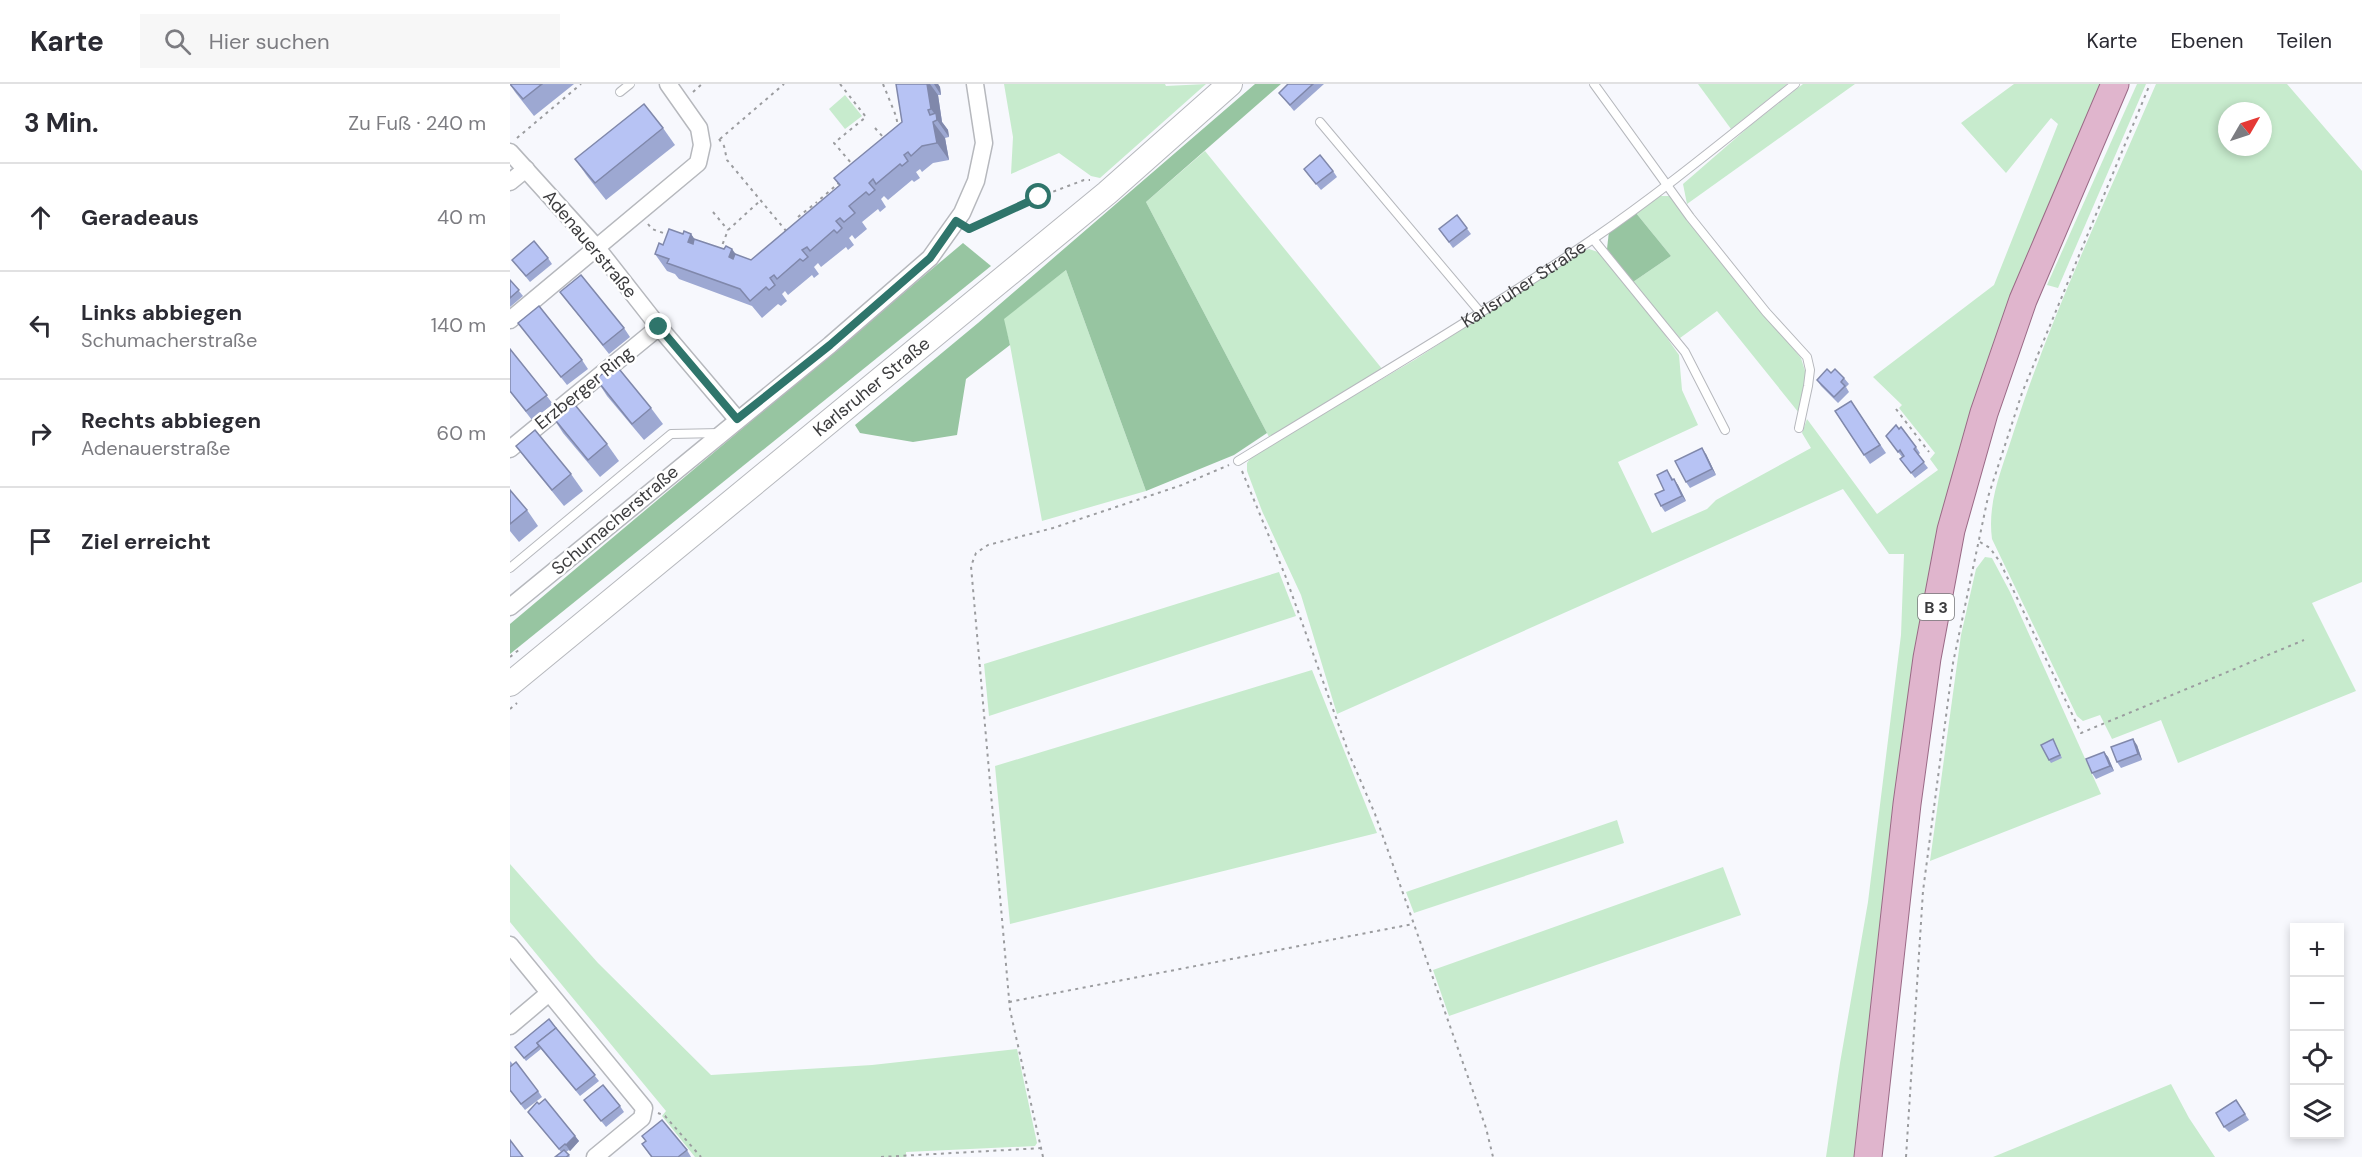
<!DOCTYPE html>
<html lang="de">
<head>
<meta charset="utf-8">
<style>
	:root { --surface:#fff; --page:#f7f7f7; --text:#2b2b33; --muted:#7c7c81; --line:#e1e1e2 }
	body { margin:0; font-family:"DM Sans",sans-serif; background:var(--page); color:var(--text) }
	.controls { position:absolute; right:18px; bottom:18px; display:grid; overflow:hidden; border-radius:0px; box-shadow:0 3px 9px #0003 }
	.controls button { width:54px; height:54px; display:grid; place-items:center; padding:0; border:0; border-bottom:2px solid var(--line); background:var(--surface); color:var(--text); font:30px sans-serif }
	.compass { position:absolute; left:1708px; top:18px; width:54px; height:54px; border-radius:50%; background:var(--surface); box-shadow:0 3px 9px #0003; rotate:51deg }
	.stop { position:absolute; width:18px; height:18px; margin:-14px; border:4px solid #2f756b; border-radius:50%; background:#fff }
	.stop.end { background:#2f756b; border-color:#fff; box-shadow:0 2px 6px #0008 }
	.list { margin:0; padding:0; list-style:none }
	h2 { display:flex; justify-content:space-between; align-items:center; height:78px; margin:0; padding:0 24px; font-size:26px }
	h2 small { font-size:20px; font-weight:400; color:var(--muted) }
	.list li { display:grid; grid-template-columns:39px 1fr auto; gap:18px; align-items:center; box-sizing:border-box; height:108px; padding:0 24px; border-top:2px solid var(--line) }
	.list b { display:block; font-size:22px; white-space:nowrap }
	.list p { margin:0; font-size:20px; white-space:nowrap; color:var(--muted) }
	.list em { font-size:20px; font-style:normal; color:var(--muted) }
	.icon { flex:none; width:33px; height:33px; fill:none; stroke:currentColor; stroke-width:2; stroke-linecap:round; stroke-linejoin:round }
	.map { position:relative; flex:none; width:1852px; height:1073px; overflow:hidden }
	header { display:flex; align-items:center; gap:36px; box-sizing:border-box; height:84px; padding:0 30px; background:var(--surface); border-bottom:2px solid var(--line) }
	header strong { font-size:28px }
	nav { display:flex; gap:33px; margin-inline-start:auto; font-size:21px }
	.search { width:420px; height:54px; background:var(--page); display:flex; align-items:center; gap:15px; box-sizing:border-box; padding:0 21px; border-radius:0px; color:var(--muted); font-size:22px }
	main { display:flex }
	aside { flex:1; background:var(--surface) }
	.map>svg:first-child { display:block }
	.green { fill:#c7ebcd; fill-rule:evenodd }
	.forest { fill:#97c5a1 }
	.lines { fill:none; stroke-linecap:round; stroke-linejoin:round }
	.lane-casing { stroke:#b6b8bd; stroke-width:10 }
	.street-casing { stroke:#b6b8bd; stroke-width:19 }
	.secondary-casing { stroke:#b6b8bd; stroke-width:26 }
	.primary-casing { stroke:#9a6a86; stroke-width:29 }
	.path { stroke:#9b9c9f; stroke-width:2; stroke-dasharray:3 4.5; stroke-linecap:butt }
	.lane { stroke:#fff; stroke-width:8 }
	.street { stroke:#fff; stroke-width:16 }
	.secondary { stroke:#fff; stroke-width:24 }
	.primary { stroke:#e0b5cd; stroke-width:27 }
	.wall { fill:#9da8d2 }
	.shaded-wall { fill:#8088ab }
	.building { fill:#b7c3f4; stroke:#8088ab; stroke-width:1.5 }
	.route { stroke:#2f756b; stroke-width:8 }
	.labels { text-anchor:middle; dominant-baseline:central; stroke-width:5; stroke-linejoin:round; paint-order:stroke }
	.shield { fill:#fff; stroke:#767678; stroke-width:1.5 }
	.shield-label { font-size:16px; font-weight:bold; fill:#3c3c3e }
	.street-label { font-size:18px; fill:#3c3c3e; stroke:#fff }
</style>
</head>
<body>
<header>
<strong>Karte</strong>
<div class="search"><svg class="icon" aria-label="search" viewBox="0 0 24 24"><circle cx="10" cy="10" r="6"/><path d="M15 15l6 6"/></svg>Hier suchen</div>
<nav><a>Karte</a><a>Ebenen</a><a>Teilen</a></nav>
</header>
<main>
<aside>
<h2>3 Min.<small>Zu Fuß · 240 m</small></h2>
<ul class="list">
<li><svg class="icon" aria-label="ahead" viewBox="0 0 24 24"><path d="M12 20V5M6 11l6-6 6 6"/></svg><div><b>Geradeaus</b></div><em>40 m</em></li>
<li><svg class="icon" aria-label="left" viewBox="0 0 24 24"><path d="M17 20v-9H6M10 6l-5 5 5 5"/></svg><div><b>Links abbiegen</b><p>Schumacherstraße</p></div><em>140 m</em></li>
<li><svg class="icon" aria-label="right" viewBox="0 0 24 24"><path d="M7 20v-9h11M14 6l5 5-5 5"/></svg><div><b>Rechts abbiegen</b><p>Adenauerstraße</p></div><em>60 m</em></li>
<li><svg class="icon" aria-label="arrive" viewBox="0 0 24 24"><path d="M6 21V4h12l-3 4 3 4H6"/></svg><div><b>Ziel erreicht</b></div></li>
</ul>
</aside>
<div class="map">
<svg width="1852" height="1073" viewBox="0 0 1852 1073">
	<rect width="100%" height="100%" fill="#f7f8fd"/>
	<g class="green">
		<path d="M494 0H655L656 2 696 0 590 94 581 92 549 69 501 90 503 53Z"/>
		<path d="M1188 0H1277L1221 45Z"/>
		<path d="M1293 0H1345L1177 120 1173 100 1241 41Z"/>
		<path d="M1504 0H1593L1441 407 1347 1073H1316L1330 979 1358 818 1391 551 1394 470H1379L1333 405 827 630 791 511 752 427 737 387V379L742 372 906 275 1070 168 1079 165 1088 168 1143 234 1169 271 1172 306 1188 341 1108 378 1142 449 1197 425 1206 416 1301 364 1292 349 1297 335 1367 430 1428 386 1420 375 1425 369 1389 324 1392 321 1363 293 1484 201 1548 40 1541 34 1496 89 1451 39Z"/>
		<path d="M1627 0H1636L1548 204 1537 201Z"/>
		<path d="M1646 0H1777L1852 87V498L1802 519 1846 607 1668 679 1651 636 1602 655 1590 631 1573 637 1567 632 1482 455C1477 418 1492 385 1503 350 1541 230 1597 115 1646 0ZM1717 27H1753V63H1717Z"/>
		<path d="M335 11 352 32 335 45 319 25Z"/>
		<path d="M695 67 873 286 759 353 636 118Z"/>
		<path d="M1148 112H1160L1291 274 1296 290 1289 329 1207 227 1170 254 1123 198 1161 172 1126 129Z"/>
		<path d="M556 186 636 407 532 437 500 261 493 235Z"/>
		<path d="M1475 473 1482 474 1500 508 1591 710 1420 777 1451 551 1466 485Z"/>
		<path d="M769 488 786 532 479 632 474 580Z"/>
		<path d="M802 586 867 749 500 840 485 682Z"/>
		<path d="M1107 736 1114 759 904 829 896 808Z"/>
		<path d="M0 780 88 879 201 991 362 981 507 965 527 1059 525 1062 396 1068V1073H185L152 1032 156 1027 0 838Z"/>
		<path d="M1213 783 1231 831 939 932 923 886Z"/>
		<path d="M1661 1000 1679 1034 1705 1073H1483Z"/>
	</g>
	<g class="forest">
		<path d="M745 0H771L636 118 757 349 724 371 636 407 556 186 494 235 500 261 456 295 447 351 403 358 350 349 345 341 468 239Z"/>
		<path d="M1126 129 1161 172 1123 198 1097 165 1099 147Z"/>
		<path d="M453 159 481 182 0 570V540Z"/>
	</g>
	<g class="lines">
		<defs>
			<g id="lane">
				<path d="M1084 0 1180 133 1256 228 1297 273 1300 286 1298 302 1289 344"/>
				<path d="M110 8 120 0"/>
				<path d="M810 38 970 228"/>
				<path d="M1083 155 1175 268 1215 346"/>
				<path id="s1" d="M728 377C847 304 967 234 1083 155 1153 107 1218 53 1285 0"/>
				<path d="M0 484 161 350 210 349"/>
			</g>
			<g id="street">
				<path d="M0 68 87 164 149 243 227 335"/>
				<path d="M0 98 16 85"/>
				<path d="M0 236 188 79 192 61 189 44 158 0"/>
				<path d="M0 365 149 243"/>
				<path d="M0 523 320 261 420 174 452 129 466 97 474 59 465 0"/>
				<path d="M0 861 134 1024 132 1034 85 1073"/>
				<path d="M0 942 39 909"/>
			</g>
			<g id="secondary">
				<path id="s2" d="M0 600 597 109 720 0"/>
			</g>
			<path id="primary" d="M1358 1073 1397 720 1417 574 1441 446 1474 329 1513 216 1605 0"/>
		</defs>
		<use href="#lane" class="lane-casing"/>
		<use href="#street" class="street-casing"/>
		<use href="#secondary" class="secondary-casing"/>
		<use href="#primary" class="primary-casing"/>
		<g class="path">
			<path d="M330 0 356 33 324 59 342 80"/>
			<path d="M373 0 386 32 388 42"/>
			<path d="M183 8 192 0"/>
			<path d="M365 44 374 54"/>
			<path d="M7 54 71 0"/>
			<path d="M209 55 214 62 217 76 277 148"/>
			<path d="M210 55 274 0"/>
			<path d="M311 120 308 117 330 98"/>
			<path d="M203 128 218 146"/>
			<path d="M288 133 307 118"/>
			<path d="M138 140 142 145 159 151"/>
			<path d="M461 144 529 113 574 96H580"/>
			<path d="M210 167 218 146 251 116"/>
			<path d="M1386 325 1419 368"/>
			<path d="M732 387 775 491 839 670 865 730 976 1044 983 1073"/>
			<path d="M1470 458 1480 464 1490 478 1571 649 1794 556"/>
			<path d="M0 573 10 565"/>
			<path d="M0 625 7 619"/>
			<path d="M499 918 903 840"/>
			<path d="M148 1029 155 1032 191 1073"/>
			<path d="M371 1073 532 1064"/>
			<path d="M533 1073 500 926 461 482 466 469 478 461 543 444 672 401 719 381"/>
			<path d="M1396 1073 1413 807 1443 579 1478 413 1512 309 1640 0"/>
		</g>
		<use href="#lane" class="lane"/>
		<use href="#street" class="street"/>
		<use href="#secondary" class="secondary"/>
		<use href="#primary" class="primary"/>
	</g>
	<g class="wall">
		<path d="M0 0H64L24 32 5 8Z"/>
		<path d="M386 0H428L430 3 431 11H428L432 38 438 46 439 53 435 54 439 76 423 79 412 88 410 85 406 88 410 94 404 98 402 96 378 116 374 112 371 115 376 123 370 128 368 125 352 138 357 145 345 155 342 151 339 154 344 161 338 166 336 163 311 183 308 179 304 183 309 190 304 194 302 191 278 211 275 207 272 210 277 217 271 222 268 220 252 234 242 222 169 195 165 190 157 187 145 170 153 161 173 150H181L184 155 241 176 330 102 324 94 392 38Z"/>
		<path d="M778 0H814L784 27 769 9Z"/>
		<path d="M153 44 165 61 96 116 77 92 65 75Z"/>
		<path d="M794 85 823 87 827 93 811 106Z"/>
		<path d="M947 131 961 150 943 164 929 145Z"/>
		<path d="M38 174 42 180 20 198 2 176Z"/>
		<path d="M0 196 13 212 0 223Z"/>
		<path d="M50 208 114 244 120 253 99 270Z"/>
		<path d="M8 239 72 276 78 285 57 301Z"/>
		<path d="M0 265 43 320 22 336 0 308Z"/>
		<path d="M1321 289 1334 294 1339 300 1336 303 1339 308 1328 319 1311 302 1307 296Z"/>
		<path d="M86 295 141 324 153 340 134 356 97 312Z"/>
		<path d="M1341 317 1376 369 1360 380 1325 327Z"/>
		<path d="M42 332 97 360 109 377 90 393 53 349Z"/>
		<path d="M1376 352 1406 363 1410 369 1408 371 1418 384 1405 394 1390 375 1392 373Z"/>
		<path d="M6 362 61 390 73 407 54 422 18 378Z"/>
		<path d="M1196 370 1206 391 1180 404 1176 398Z"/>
		<path d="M1157 386 1163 395 1168 401 1176 417 1155 428 1151 422Z"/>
		<path d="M0 406 17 426 28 442 9 458 0 447Z"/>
		<path d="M1543 655 1552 674 1541 679 1539 676Z"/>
		<path d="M1627 661 1632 676 1611 684 1607 678Z"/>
		<path d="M1594 668 1598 673 1604 687 1586 695 1582 689Z"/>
		<path d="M39 935 89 997 70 1012 31 965 16 977 5 963Z"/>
		<path d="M0 977 28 1007 32 1013 15 1026 0 1007Z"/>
		<path d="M74 1016 110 1022 114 1028 96 1043Z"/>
		<path d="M1726 1016 1739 1036 1719 1048 1714 1043Z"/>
		<path d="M18 1028 65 1052 69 1057 60 1067 59 1066 56 1068 60 1073H45L51 1068Z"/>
		<path d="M132 1060 177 1066 181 1073H141Z"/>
	</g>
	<g class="shaded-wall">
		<path d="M417 0H420L428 11 432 38 438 46 439 53 427 36V33L421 25Z"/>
		<path d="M424 0H428L430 3 431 11Z"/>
		<path d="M423 38 435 54 439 76 427 59Z"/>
		<path d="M181 150 193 167 178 158Z"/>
		<path d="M222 165 234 181 219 173Z"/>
		<path d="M1192 364 1196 370 1206 391 1202 385Z"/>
		<path d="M1164 395 1168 401 1176 417 1172 412Z"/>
		<path d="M1623 655 1627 661 1632 676 1628 670Z"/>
		<path d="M1594 668 1598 673 1604 687 1600 682Z"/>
		<path d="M65 1052 69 1057 60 1067 56 1061Z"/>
	</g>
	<g class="building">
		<path d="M0 0H32L13 15Z"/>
		<path d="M386 0H417L421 25 418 26 420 31 426 29 427 36 423 38 427 59 412 62 401 72 398 68 394 71 398 77 392 82 390 80 366 100 363 95 359 99 365 106 359 111 356 108 339 122 345 129 334 138 330 134 326 137 332 144 327 149 324 146 300 167 297 163 292 166 298 173 293 177 290 175 267 195 264 191 260 194 265 201 259 206 256 203 240 217 230 205 157 179 159 175 145 170 149 159 153 161 159 145 173 150 174 147 181 150 178 158 183 160 184 155 214 165 216 162 222 165 219 173 223 175 225 170 241 176 330 101 324 94 392 38Z"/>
		<path d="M778 0H803L780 21 769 9Z"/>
		<path d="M134 20 153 44 85 99 65 75Z"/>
		<path d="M810 71 823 87 806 100 794 85Z"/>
		<path d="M947 131 957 144 939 158 929 145Z"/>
		<path d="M24 157 38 174 16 192 2 176Z"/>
		<path d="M71 191 114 244 93 261 50 208Z"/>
		<path d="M0 196 9 206 0 214Z"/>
		<path d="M29 222 72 276 51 293 8 239Z"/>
		<path d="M0 265 37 311 16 327 0 307Z"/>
		<path d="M105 280 141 324 122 340 86 295Z"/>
		<path d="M1317 285 1321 289 1325 285 1334 294 1331 298 1335 302 1324 313 1307 296Z"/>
		<path d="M61 316 97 360 78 376 42 332Z"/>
		<path d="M1341 317 1370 361 1354 371 1325 327Z"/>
		<path d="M1386 341 1389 345 1391 343 1406 363 1404 365 1414 378 1401 389 1390 375 1394 372 1390 366 1388 368 1376 352Z"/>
		<path d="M25 346 61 390 42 406 6 362Z"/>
		<path d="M1192 364 1202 385 1176 398 1165 377Z"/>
		<path d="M1157 386 1162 396 1164 395 1172 412 1151 422 1145 410 1154 406 1147 391Z"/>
		<path d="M0 406 17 426 0 440Z"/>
		<path d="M1543 655 1550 671 1539 676 1531 661Z"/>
		<path d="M1623 655 1628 670 1607 678 1601 663Z"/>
		<path d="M1594 668 1600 682 1582 689 1576 675Z"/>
		<path d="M39 935 46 944 27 959 29 962 14 974 5 963Z"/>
		<path d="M46 944 85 991 66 1006 27 959Z"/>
		<path d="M6 978 28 1007 11 1020 0 1006V983Z"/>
		<path d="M93 1001 110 1022 91 1037 74 1016Z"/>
		<path d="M35 1015 65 1052 56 1061 55 1060 49 1065 18 1028 27 1018 29 1020Z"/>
		<path d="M1726 1016 1735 1030 1714 1043 1706 1029Z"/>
		<path d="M152 1036 177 1066 168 1073H142L132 1060 136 1057 132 1052Z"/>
		<path d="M0 1056 13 1073H0Z"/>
		<path d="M54 1066 59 1071 56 1073H45Z"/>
	</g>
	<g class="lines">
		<path class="route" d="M149 243 227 335 320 261 420 174 446 137 459 145 529 113"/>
	</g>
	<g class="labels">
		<rect class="shield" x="1408" y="510" width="36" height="26" rx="4.5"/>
		<g class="shield-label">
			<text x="1426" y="523">B 3</text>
		</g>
		<g class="street-label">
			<text transform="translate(80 160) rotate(50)">Adenauerstraße</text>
			<text stroke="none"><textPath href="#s1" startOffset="336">Karlsruher Straße</textPath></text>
			<text stroke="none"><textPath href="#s2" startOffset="468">Karlsruher Straße</textPath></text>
			<text transform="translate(74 304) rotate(-39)">Erzberger Ring</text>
			<text transform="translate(105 436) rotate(-40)">Schumacherstraße</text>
		</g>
	</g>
</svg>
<div class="controls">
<button>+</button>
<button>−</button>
<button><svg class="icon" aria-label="locate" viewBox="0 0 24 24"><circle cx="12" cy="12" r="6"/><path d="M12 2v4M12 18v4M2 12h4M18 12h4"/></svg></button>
<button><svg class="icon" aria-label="layers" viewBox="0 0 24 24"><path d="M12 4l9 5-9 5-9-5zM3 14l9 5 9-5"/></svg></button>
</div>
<svg class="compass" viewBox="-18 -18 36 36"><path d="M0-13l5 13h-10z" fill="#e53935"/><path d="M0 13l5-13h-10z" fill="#7c7c81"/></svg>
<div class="stop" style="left:529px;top:113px"></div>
<div class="stop end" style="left:149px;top:243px"></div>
</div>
</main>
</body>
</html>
